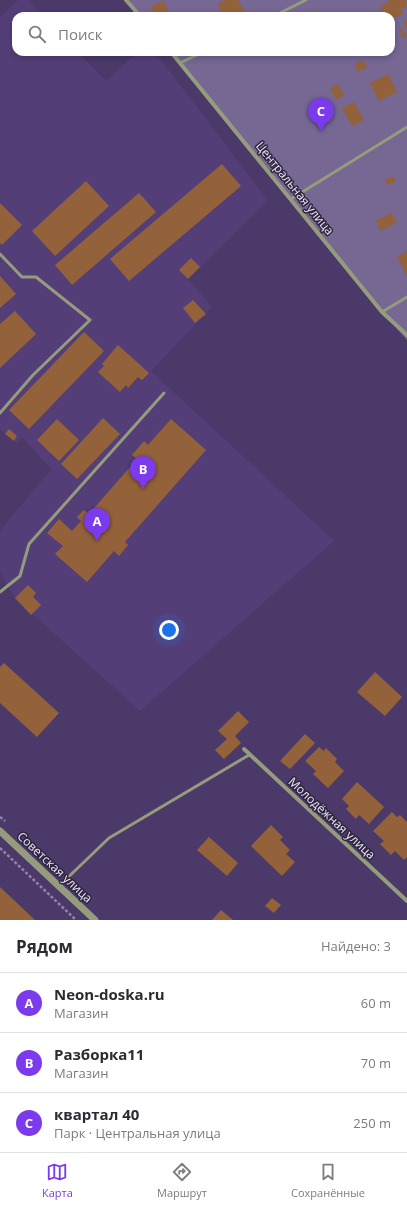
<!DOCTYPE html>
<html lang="ru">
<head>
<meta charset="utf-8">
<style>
	:root { --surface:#fff; --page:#f2f2f3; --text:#2b2b33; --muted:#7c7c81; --line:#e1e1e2; --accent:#7c3aed }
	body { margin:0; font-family:"Open Sans",sans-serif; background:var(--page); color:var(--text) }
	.you { position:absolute; left:169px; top:630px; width:14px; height:14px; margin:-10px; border:3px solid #fff; border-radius:50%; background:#1a73e8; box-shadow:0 0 0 6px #1a73e833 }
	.badge { display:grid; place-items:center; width:26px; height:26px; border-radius:50%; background:var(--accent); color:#fff; font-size:13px; font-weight:700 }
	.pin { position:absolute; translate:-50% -33px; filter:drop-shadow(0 1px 2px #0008) }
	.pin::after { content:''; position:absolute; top:21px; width:14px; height:12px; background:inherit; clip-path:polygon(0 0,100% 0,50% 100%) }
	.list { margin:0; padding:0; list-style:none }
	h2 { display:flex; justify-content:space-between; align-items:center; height:52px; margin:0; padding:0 16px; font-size:17px }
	h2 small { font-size:13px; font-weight:400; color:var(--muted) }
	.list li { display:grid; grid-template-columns:26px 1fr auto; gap:12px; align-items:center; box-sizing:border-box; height:60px; padding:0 16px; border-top:1px solid var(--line) }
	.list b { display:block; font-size:15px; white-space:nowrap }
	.list p { margin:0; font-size:13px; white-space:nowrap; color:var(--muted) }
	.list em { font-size:13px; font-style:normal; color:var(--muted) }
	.icon { flex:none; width:22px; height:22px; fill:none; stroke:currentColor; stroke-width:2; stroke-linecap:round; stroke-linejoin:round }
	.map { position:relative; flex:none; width:407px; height:920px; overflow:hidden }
	.search { position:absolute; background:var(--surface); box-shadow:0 2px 6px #0003; left:12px; right:12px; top:12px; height:44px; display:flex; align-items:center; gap:10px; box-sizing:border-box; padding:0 14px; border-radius:12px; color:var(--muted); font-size:15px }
	.sheet { height:232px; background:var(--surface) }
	nav { display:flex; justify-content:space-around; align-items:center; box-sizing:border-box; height:56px; border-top:1px solid var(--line); background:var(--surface); font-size:11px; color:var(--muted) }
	nav a { display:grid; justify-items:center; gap:2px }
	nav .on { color:var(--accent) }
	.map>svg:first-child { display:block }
	.built { fill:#543e77 }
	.green { fill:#766793 }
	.building { fill:#93623a }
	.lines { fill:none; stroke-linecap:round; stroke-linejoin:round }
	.path { stroke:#9285ab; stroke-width:2.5; stroke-dasharray:3 2; stroke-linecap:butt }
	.service { stroke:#949c7d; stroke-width:3 }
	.minor { stroke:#949c7d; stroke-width:4 }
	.tertiary { stroke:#949c7d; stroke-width:7 }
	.labels { text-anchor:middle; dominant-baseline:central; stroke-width:3; stroke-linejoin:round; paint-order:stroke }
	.street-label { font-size:12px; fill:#ede6fe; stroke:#2e263c }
</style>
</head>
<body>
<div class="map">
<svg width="407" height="920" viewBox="0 0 407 920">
	<rect width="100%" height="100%" fill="#4b396a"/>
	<path class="built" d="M18 0H28L43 16H16V52H78L106 81 138 52H155L268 201 188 279 212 307 151 371 334 541 140 711 15 598 0 572V531L51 469 22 437 16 443 0 429V17Z"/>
	<path class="green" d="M126 0H407V340L382 312 171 52H391V16H140Z"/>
	<g class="building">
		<path d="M225 0H238L247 15 224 16 217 4Z"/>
		<path d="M388 0H406L407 6 401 9 404 13 391 20V16H385L380 7 389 2Z"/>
		<path d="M164 1 168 12 154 16 151 6Z"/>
		<path d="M407 20V29L403 22Z"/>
		<path d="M402 28 407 36 403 38 399 30Z"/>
		<path d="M363 60 367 67 358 72 355 64Z"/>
		<path d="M388 74 397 92 379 101 370 83Z"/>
		<path d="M338 84 344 95 336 100 330 88Z"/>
		<path d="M354 102 364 120 352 126 342 108Z"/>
		<path d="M222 164 241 186 129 281 110 259Z"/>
		<path d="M393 176 396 181 387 185 385 180Z"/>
		<path d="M86 181 109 206 55 256 32 231Z"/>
		<path d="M139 193 156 212 72 285 55 265Z"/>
		<path d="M0 203 22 225 2 245 0 243Z"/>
		<path d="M391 213 397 222 381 231 376 221Z"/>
		<path d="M407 251V276L397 257Z"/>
		<path d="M191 258 200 267 188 279 179 270Z"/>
		<path d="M0 276 16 294 0 308Z"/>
		<path d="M193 300 206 314 195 323 183 308Z"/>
		<path d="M15 311 36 334 0 368V324Z"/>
		<path d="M84 332 104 351 29 429 9 410Z"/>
		<path d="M118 345 149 373 142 380 138 377 128 388 126 385 120 392 98 372 104 366 102 364Z"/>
		<path d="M103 418 120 434 77 479 61 464Z"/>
		<path d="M57 419 79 440 59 461 37 440Z"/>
		<path d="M171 419 206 450 125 542 128 545 119 556 114 551 87 582 55 554 63 546 47 533 59 519 72 531 81 521 77 517 84 510 89 514 137 459 132 455 144 441 148 445Z"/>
		<path d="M9 429 17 436 14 441 5 434Z"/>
		<path d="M28 585 36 593 33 597 41 605 31 615 15 598Z"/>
		<path d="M4 663 59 713 37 737 0 703V667Z"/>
		<path d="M375 672 402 697 385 716 357 692Z"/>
		<path d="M238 711 249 722 235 736 241 743 224 759 215 750 227 739 218 731Z"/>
		<path d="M305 734 315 743 290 769 280 761Z"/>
		<path d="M319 747 324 751 326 748 337 759 335 762 344 771 328 788 313 774 316 771 305 761Z"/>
		<path d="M357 782 384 807 369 824 359 815 356 819 346 809 349 806 342 799Z"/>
		<path d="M392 812 397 817 400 815 407 822V857L404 860 395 851 391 855 380 844 384 841 373 831Z"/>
		<path d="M271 825 283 837 280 840 290 850 286 854 295 862 282 876 251 846Z"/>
		<path d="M209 837 238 863 227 876 197 850Z"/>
		<path d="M0 887 35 920H0Z"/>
		<path d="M272 898 281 905 274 913 265 906Z"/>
		<path d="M221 910 233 920H212Z"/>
	</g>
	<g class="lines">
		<g class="path">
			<path d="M0 817 5 821"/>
			<path d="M0 848 76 920"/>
		</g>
		<g class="service">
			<path d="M274 16 306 0"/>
			<path d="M180 63 203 52"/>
			<path d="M291 199 407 127"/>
			<path d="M0 254 22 277H36L90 320 33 375 0 413"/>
			<path d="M382 312 407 297"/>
			<path d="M0 592 20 576 29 544 164 393"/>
			<path d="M59 886 109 838 249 755"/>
		</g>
		<g class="minor">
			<path d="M126 0 140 16"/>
			<path d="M171 52 382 312 407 335"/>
			<path d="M244 749 407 901"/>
		</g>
		<path class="tertiary" d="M0 831 95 920"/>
	</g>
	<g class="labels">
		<g class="street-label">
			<text transform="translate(295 188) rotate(51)">Центральная улица</text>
			<text transform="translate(332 818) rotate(43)">Молодёжная улица</text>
			<text transform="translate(55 867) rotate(43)">Советская улица</text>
		</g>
	</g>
</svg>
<div class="you"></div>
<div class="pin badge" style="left:97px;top:541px">A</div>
<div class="pin badge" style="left:143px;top:489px">B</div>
<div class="pin badge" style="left:321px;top:131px">C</div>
<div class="search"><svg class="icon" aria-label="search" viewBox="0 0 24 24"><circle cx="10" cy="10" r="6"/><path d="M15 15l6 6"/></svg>Поиск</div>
</div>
<section class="sheet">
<h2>Рядом<small>Найдено: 3</small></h2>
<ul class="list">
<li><span class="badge">A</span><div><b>Neon-doska.ru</b><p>Магазин</p></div><em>60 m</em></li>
<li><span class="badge">B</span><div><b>Разборка11</b><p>Магазин</p></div><em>70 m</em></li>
<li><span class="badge">C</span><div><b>квартал 40</b><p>Парк · Центральная улица</p></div><em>250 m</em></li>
</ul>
</section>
<nav>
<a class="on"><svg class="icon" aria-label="map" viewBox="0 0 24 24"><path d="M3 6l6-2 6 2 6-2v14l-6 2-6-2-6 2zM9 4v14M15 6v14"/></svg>Карта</a>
<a><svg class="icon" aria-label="directions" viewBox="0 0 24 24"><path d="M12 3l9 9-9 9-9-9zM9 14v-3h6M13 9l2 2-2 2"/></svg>Маршрут</a>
<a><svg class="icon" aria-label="saved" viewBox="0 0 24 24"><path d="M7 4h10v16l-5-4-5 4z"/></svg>Сохранённые</a>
</nav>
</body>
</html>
